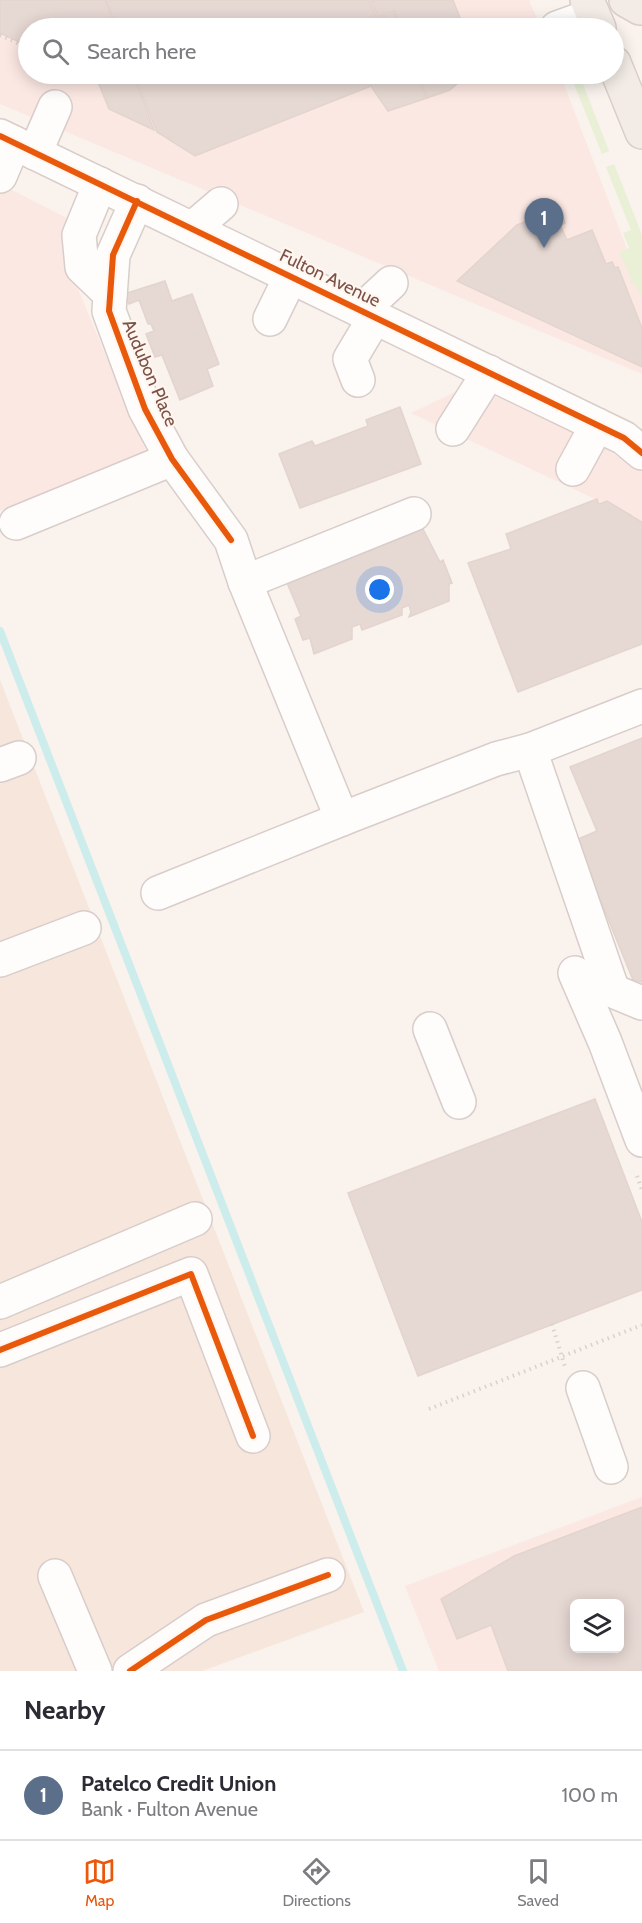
<!DOCTYPE html>
<html lang="en">
<head>
<meta charset="utf-8">
<style>
	:root { --surface:#fff; --page:#f2f2f3; --text:#2b2b33; --muted:#7c7c81; --line:#e1e1e2; --accent:#ea580c }
	body { margin:0; font-family:Cabin,sans-serif; background:var(--page); color:var(--text) }
	.controls { position:absolute; right:18px; bottom:18px; display:grid; overflow:hidden; border-radius:9px; box-shadow:0 3px 15px #0003 }
	.controls button { width:54px; height:54px; display:grid; place-items:center; padding:0; border:0; border-bottom:2px solid var(--line); background:var(--surface); color:var(--text); font:30px sans-serif }
	.you { position:absolute; left:380px; top:590px; width:21px; height:21px; margin:-15px; border:4px solid #fff; border-radius:50%; background:#1a73e8; box-shadow:0 0 0 9px #1a73e833 }
	.badge { display:grid; place-items:center; width:39px; height:39px; border-radius:50%; background:var(--accent); color:#fff; font-size:20px; font-weight:700 }
	.pin { position:absolute; translate:-50% -50px; filter:drop-shadow(0 2px 3px #0008) }
	.pin::after { content:''; position:absolute; top:32px; width:21px; height:18px; background:inherit; clip-path:polygon(0 0,100% 0,50% 100%) }
	.list { margin:0; padding:0; list-style:none }
	h2 { display:flex; justify-content:space-between; align-items:center; height:78px; margin:0; padding:0 24px; font-size:26px }
	h2 small { font-size:20px; font-weight:400; color:var(--muted) }
	.list li { display:grid; grid-template-columns:39px 1fr auto; gap:18px; align-items:center; box-sizing:border-box; height:90px; padding:0 24px; border-top:2px solid var(--line) }
	.list b { display:block; font-size:22px; white-space:nowrap }
	.list p { margin:0; font-size:20px; white-space:nowrap; color:var(--muted) }
	.list em { font-size:20px; font-style:normal; color:var(--muted) }
	.icon { flex:none; width:33px; height:33px; fill:none; stroke:currentColor; stroke-width:2; stroke-linecap:round; stroke-linejoin:round }
	.map { position:relative; flex:none; width:642px; height:1671px; overflow:hidden }
	.search { position:absolute; background:var(--surface); box-shadow:0 3px 15px #0003; left:18px; right:18px; top:18px; height:66px; display:flex; align-items:center; gap:15px; box-sizing:border-box; padding:0 21px; border-radius:33px; color:var(--muted); font-size:22px }
	.sheet { height:168px; background:var(--surface) }
	nav { display:flex; justify-content:space-around; align-items:center; box-sizing:border-box; height:84px; border-top:2px solid var(--line); background:var(--surface); font-size:16px; color:var(--muted) }
	nav a { display:grid; justify-items:center; gap:3px }
	nav .on { color:var(--accent) }
	.map>svg:first-child { display:block }
	.residential { fill:#f6e6dc }
	.commercial { fill:#fce8e3; fill-rule:evenodd }
	.green { fill:#e9f0d6 }
	.lines { fill:none; stroke-linecap:round; stroke-linejoin:round }
	.stream { stroke:#ccedeb; stroke-width:8 }
	.building { fill:#e6d8d3; stroke:#e3d4ce; stroke-width:1.5; fill-rule:evenodd }
	.minor-casing { stroke:#d8cdca; stroke-width:36 }
	.major-casing { stroke:#dbcdc9; stroke-width:36 }
	.path { stroke:#dcd0cd; stroke-width:4; stroke-dasharray:1.5 4.5; stroke-linecap:butt }
	.minor { stroke:#fefdfc; stroke-width:33 }
	.major { stroke:#f3ece6; stroke-width:33 }
	.cycleway-casing { stroke:#fff6ef; stroke-width:10 }
	.cycleway { stroke:#e8590c; stroke-width:6 }
	.labels { text-anchor:middle; dominant-baseline:central; stroke-width:4.5; stroke-linejoin:round; paint-order:stroke }
	.street-label { font-size:18px; fill:#7c5147; stroke:#fff6ef }
</style>
</head>
<body>
<div class="map">
<svg width="642" height="1671" viewBox="0 0 642 1671">
	<rect width="100%" height="100%" fill="#f9f2ed"/>
	<path class="residential" d="M0 680 364 1612 202 1671H0Z"/>
	<g class="commercial">
		<path d="M0 0H529L541 28H28V74H560L642 288V374L0 104Z"/>
		<path d="M0 184 73 221 64 256 146 451 0 511Z"/>
		<path d="M472 384 604 448 642 472V521L411 413Z"/>
		<path d="M642 1497V1671H439L405 1586ZM574 1604H620V1648H574Z"/>
	</g>
	<g class="green">
		<path d="M570 74H579L609 151 602 154Z"/>
		<path d="M614 164 642 235V299L637 287 630 282 631 278 619 252 629 248 623 233 631 230 606 167Z"/>
	</g>
	<g class="lines">
		<path class="stream" d="M0 631 403 1671"/>
	</g>
	<g class="building">
		<path d="M0 0H105L116 28H28V46L0 33Z"/>
		<path d="M106 0H369L377 19 394 13 400 28H117Z"/>
		<path d="M371 0H453L464 28H401L394 11 378 17Z"/>
		<path d="M88 74H133L154 130 109 109 96 77Z"/>
		<path d="M134 74H417L427 98 388 111 371 86 195 156 157 132Z"/>
		<path d="M418 74H468L450 90 427 98Z"/>
		<path d="M549 205 551 212 561 211 565 223 560 225 567 240 592 230 606 264 612 262 615 268 618 267 642 328V367L457 281 517 225 540 216 537 210Z"/>
		<path d="M165 281 172 301 192 294 219 364 207 369 213 386 180 400 162 355 155 357 146 334 154 331 151 324H148L139 300 129 304 124 294Z"/>
		<path d="M400 407 421 464 300 508 279 454 312 441 315 446 368 426 366 420Z"/>
		<path d="M597 499 599 504 607 501 642 522V644L518 692 468 563 511 549 506 534Z"/>
		<path d="M423 529 440 562 443 560 452 583 449 584V601L409 617 411 612 409 605 402 608V615L362 630 360 624 352 627V639L314 654 310 638 303 640 295 619 301 616 287 583Z"/>
		<path d="M642 738V982L633 980 576 840 597 831 570 767Z"/>
		<path d="M595 1099 642 1222V1290L418 1376 348 1193Z"/>
		<path d="M642 1507V1671H508L491 1625 457 1639 441 1599 514 1556ZM574 1604H620V1648H574Z"/>
	</g>
	<g class="lines">
		<defs>
			<g id="minor">
				<path d="M557 28 593 15"/>
				<path d="M0 136 624 438 642 453"/>
				<path d="M35 153 55 107"/>
				<path d="M0 176 14 143"/>
				<path d="M100 184 79 235 82 267 110 294"/>
				<path d="M137 201 113 255 109 311 145 409 172 459 231 540 245 582 414 514"/>
				<path d="M193 228 221 204"/>
				<path d="M362 310 391 283"/>
				<path d="M270 319 291 276"/>
				<path d="M358 380 350 359 375 317"/>
				<path d="M453 429 489 372"/>
				<path d="M573 469 597 425"/>
				<path d="M16 523 172 459"/>
				<path d="M642 706 530 750 613 991 642 1003"/>
				<path d="M0 765 19 758"/>
				<path d="M342 819 496 759 530 750"/>
				<path d="M158 893 342 819 245 582"/>
				<path d="M0 960 84 928"/>
				<path d="M575 973 605 1042 642 1140"/>
				<path d="M430 1029 459 1102"/>
				<path d="M0 1302 195 1219"/>
				<path d="M0 1350 191 1274 253 1436"/>
				<path d="M583 1388 611 1467"/>
				<path d="M55 1576 95 1671"/>
				<path d="M130 1671 206 1620 328 1575"/>
			</g>
			<g id="major">
				<path d="M587 0 599 28"/>
				<path d="M626 0 640 8"/>
				<path d="M614 63 642 132"/>
			</g>
		</defs>
		<use href="#minor" class="minor-casing"/>
		<use href="#major" class="major-casing"/>
		<g class="path">
			<path d="M0 35 28 48"/>
			<path d="M83 74 94 78"/>
			<path d="M637 1176 642 1190"/>
			<path d="M552 1324 565 1367"/>
			<path d="M429 1409 642 1325"/>
		</g>
		<use href="#minor" class="minor"/>
		<use href="#major" class="major"/>
		<defs>
			<g id="cycleway">
				<path d="M0 136 624 438 642 453"/>
				<path d="M137 201 113 255 109 311 145 409 172 459 231 540"/>
				<path d="M0 1350 191 1274 253 1436"/>
				<path d="M130 1671 206 1620 328 1575"/>
			</g>
		</defs>
		<use href="#cycleway" class="cycleway-casing"/>
		<use href="#cycleway" class="cycleway"/>
	</g>
	<g class="labels">
		<g class="street-label">
			<text transform="translate(330 278) rotate(26)">Fulton Avenue</text>
			<text transform="translate(150 373) rotate(67)">Audubon Place</text>
		</g>
	</g>
</svg>
<div class="controls">
<button><svg class="icon" aria-label="layers" viewBox="0 0 24 24"><path d="M12 4l9 5-9 5-9-5zM3 14l9 5 9-5"/></svg></button>
</div>
<div class="you"></div>
<div class="pin badge" style="left:544px;top:248px;background:#5c6f8a">1</div>
<div class="search"><svg class="icon" aria-label="search" viewBox="0 0 24 24"><circle cx="10" cy="10" r="6"/><path d="M15 15l6 6"/></svg>Search here</div>
</div>
<section class="sheet">
<h2>Nearby<small></small></h2>
<ul class="list">
<li><span class="badge" style="background:#5c6f8a">1</span><div><b>Patelco Credit Union</b><p>Bank · Fulton Avenue</p></div><em>100 m</em></li>
</ul>
</section>
<nav>
<a class="on"><svg class="icon" aria-label="map" viewBox="0 0 24 24"><path d="M3 6l6-2 6 2 6-2v14l-6 2-6-2-6 2zM9 4v14M15 6v14"/></svg>Map</a>
<a><svg class="icon" aria-label="directions" viewBox="0 0 24 24"><path d="M12 3l9 9-9 9-9-9zM9 14v-3h6M13 9l2 2-2 2"/></svg>Directions</a>
<a><svg class="icon" aria-label="saved" viewBox="0 0 24 24"><path d="M7 4h10v16l-5-4-5 4z"/></svg>Saved</a>
</nav>
</body>
</html>
